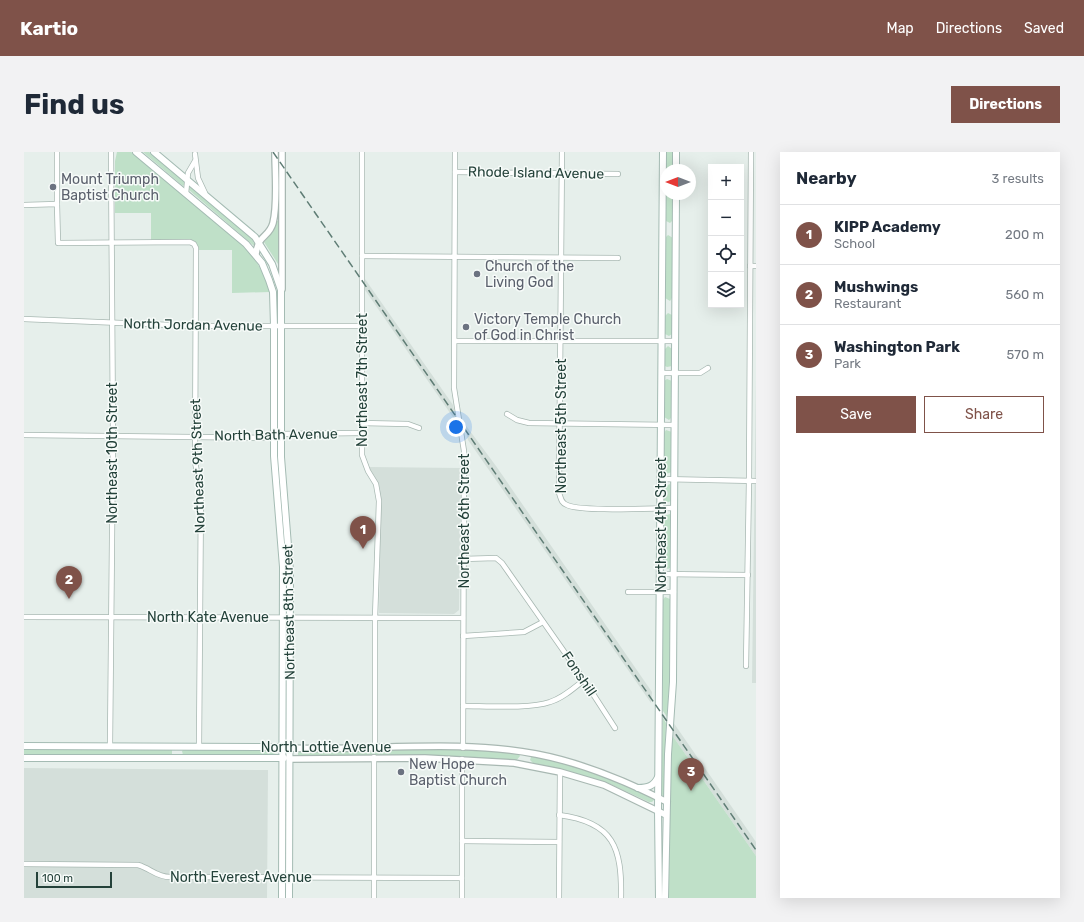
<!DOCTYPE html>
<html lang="en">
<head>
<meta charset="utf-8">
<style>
	:root { --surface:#fff; --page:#f2f2f3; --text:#1f2937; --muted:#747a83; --line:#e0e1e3; --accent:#7f5249 }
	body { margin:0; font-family:Rubik,sans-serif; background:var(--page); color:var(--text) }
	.controls { position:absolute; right:12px; top:12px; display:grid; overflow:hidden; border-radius:0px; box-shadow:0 4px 16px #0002 }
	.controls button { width:36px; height:36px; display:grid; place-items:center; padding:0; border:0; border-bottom:1px solid var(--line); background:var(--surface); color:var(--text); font:20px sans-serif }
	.compass { position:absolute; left:636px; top:12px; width:36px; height:36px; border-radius:50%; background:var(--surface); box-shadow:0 4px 16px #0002; rotate:270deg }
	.scale { position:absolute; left:12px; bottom:10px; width:76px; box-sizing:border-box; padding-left:4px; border:2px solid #24423a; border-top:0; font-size:11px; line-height:14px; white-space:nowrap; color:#24423a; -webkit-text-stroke:3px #f7fbf9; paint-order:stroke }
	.you { position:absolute; left:432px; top:275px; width:14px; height:14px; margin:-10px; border:3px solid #fff; border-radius:50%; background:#1a73e8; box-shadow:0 0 0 6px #1a73e833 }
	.badge { display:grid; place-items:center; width:26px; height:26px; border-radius:50%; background:var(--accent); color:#fff; font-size:13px; font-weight:700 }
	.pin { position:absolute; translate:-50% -33px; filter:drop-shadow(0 1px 2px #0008) }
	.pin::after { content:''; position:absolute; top:21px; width:14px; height:12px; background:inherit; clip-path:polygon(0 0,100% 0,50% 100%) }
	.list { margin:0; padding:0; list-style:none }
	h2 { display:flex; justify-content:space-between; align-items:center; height:52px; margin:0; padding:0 16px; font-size:17px }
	h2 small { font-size:13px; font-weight:400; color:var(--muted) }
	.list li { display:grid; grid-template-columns:26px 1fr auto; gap:12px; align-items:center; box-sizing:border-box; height:60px; padding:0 16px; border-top:1px solid var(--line) }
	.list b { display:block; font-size:15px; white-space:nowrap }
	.list p { margin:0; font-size:13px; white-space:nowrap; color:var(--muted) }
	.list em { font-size:13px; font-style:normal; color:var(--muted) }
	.actions { display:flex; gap:8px; padding:12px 16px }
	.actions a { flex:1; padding:9px 0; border:1px solid var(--accent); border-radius:0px; text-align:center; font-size:14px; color:var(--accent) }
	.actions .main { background:var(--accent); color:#fff }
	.icon { flex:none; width:22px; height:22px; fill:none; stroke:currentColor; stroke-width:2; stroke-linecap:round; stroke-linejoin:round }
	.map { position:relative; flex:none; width:732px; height:746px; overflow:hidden; border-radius:0px }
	header { display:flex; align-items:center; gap:24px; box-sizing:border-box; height:56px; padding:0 20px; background:var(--accent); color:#fff }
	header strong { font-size:19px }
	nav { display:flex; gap:22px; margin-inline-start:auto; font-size:14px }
	.intro { display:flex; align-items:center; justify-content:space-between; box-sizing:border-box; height:96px; padding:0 24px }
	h1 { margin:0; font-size:28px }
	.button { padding:10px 18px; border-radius:0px; background:var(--accent); color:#fff; font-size:14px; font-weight:700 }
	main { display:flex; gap:24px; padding:0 24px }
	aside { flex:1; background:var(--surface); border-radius:0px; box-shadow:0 4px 16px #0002 }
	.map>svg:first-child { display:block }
	.built { fill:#d4dfda }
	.green { fill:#bfe0c8 }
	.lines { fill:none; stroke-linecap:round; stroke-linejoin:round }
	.minor-casing { stroke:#a8b8b2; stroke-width:6 }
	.tertiary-casing { stroke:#a8b8b2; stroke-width:8 }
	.secondary-casing { stroke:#a4bbb3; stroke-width:8 }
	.minor { stroke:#fff; stroke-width:4.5 }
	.tertiary { stroke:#fff; stroke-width:5.5 }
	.secondary { stroke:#fff; stroke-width:6 }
	.rail { stroke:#5f7d75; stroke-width:1.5; stroke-dasharray:8 4; stroke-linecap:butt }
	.worship-dot { fill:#6b7280; stroke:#f7fbf9; stroke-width:1.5 }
	.labels { text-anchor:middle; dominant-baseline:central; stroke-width:3; stroke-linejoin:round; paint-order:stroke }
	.street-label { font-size:14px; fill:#24423a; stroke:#f7fbf9 }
	.worship-label { font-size:14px; fill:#5b616d; stroke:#f7fbf9; text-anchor:start }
</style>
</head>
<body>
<header>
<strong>Kartio</strong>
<nav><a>Map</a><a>Directions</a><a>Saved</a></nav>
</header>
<div class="intro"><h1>Find us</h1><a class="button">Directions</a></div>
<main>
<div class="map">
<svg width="732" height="746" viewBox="0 0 732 746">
	<rect width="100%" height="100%" fill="#e6efeb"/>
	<g class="built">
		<path d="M341 127 429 253 433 271 341 138Z"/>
		<path d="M732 227V531H728Z"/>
		<path d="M440 271 472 314 628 540 627 551 444 288Z"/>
		<path d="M345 315 437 316 435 458 430 462 355 461 357 348 355 333Z"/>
		<path d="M649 570 732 690V704L648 583Z"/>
		<path d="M0 616 244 618 243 746H0Z"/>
	</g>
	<g class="green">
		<path d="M93 0H107L215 89C230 104 240 119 246 140L208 141V98H175L173 94 162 87 151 89 127 88V61H91V9Z"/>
		<path d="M119 0H125L160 29 161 32 159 34Z"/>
		<rect x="642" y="0" width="7" height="18"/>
		<path d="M642 28V42H649L648 69 646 71 642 69Z"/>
		<path d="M165 34 225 82 231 93H229L165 38Z"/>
		<path d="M253 69H255L254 112 240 90 251 76Z"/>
		<path d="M644 83 649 86 648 146 646 149 641 146 642 85Z"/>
		<path d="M644 161 648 163V182L645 184 641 182V164Z"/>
		<path d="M644 194 648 197V214L643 215 641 214V197Z"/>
		<path d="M643 227 648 229V265L645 268 640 265V229Z"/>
		<path d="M642 278 648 280V320L642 322 640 320V281Z"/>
		<path d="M646 332 647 349 642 351 640 350V335Z"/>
		<path d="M646 362 647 415 644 417 640 415V364Z"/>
		<path d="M641 445 646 447V525L643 565 639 559V448Z"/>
		<path d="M639 566 642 571 640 644 637 642Z"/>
		<path d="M648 583 732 704V746H644Z"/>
		<path d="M0 596 144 597 148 598V603L144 605H0Z"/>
		<path d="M162 596H249L252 598V601L249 603 162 605 159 603 158 599Z"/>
		<path d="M341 597H454L494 601 496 604 492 609 410 604 277 605 274 604V601L277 599Z"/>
		<path d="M512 604 581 622 629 646 630 648 628 650H625L584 631 510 612 506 608 507 605Z"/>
	</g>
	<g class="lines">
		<defs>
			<g id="minor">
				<path d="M33 0V52"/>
				<path d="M338 0V303L344 319 352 332 355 349 351 466V596"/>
				<path d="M431 0 430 236 440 299 439 596"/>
				<path d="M538 0 535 341C537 346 537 351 543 353 555 360 632 356 650 356"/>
				<path d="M171 2 174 26 181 41"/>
				<path d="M431 20 594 22"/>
				<path d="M162 41 164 21 171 9"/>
				<path d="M0 53 33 52 34 91 166 90 170 92 172 96 171 310 177 340 175 595"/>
				<path d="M338 104 594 106"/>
				<path d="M726 114H732"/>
				<path d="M0 167 171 174H338"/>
				<path d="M431 189H651"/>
				<path d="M638 221H676L684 216"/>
				<path d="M483 262 493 268 505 271 650 273"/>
				<path d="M337 271 384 272 395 276"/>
				<path d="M0 283 249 286 256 282 337 281"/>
				<path d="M637 327 732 329"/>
				<path d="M439 407 472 406 478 411 560 528 591 576"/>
				<path d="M636 422 724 423"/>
				<path d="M604 440H650"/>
				<path d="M0 465 439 466"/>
				<path d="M439 484 500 480 519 470"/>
				<path d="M722 514 725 328 727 0"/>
				<path d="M439 554C461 554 507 557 526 550 539 546 550 536 560 528"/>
				<path d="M86 594 89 284 87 0"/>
				<path d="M535 663C590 670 598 696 597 746"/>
				<path d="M438 689 535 690"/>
				<path d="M0 712 114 713C126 716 132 725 146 725L438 726"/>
				<path d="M350 746V605"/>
				<path d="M438 746V607"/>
				<path d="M535 746 536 620"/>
			</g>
			<g id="tertiary">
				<path d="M232 102C234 82 245 86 249 71 254 51 251 21 251 0"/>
				<path d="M258 137V0"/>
				<path d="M266 596C346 599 434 587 512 602 559 611 602 629 643 650"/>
				<path d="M266 607 401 606 490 611 536 620 580 633 642 663"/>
			</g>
			<g id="secondary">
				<path d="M112 0 222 92 238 111 245 128 249 140 250 174V304L259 415 258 746"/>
				<path d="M130 0 231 85 248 112 257 138V305L266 419 265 746"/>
				<path d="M652 18V0"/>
				<path d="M0 594 261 595"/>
				<path d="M0 606H260"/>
				<path d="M614 636C624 636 630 634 634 625"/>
				<path d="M635 746 634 658 639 0"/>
				<path d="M641 746 644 602 649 530 652 42"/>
			</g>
		</defs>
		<use href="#minor" class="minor-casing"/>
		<use href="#tertiary" class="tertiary-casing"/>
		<use href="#secondary" class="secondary-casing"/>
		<use href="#minor" class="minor"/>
		<use href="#tertiary" class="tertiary"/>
		<use href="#secondary" class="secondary"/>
		<path class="rail" d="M249 0 732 698"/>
	</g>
	<g class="worship-dot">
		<circle cx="29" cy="35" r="4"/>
		<circle cx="453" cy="122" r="4"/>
		<circle cx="442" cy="175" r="4"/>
		<circle cx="377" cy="620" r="4"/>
	</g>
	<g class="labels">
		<g class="street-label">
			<text transform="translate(512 21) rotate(1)">Rhode Island Avenue</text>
			<text transform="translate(169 173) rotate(1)">North Jordan Avenue</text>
			<text transform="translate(338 228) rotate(-90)">Northeast 7th Street</text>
			<text transform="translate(537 274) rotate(-90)">Northeast 5th Street</text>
			<text transform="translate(252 283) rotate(-1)">North Bath Avenue</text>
			<text transform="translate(88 301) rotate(-90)">Northeast 10th Street</text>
			<text transform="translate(174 314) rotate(-92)">Northeast 9th Street</text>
			<text transform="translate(440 369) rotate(-90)">Northeast 6th Street</text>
			<text transform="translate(637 373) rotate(-90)">Northeast 4th Street</text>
			<text transform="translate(265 460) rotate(-91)">Northeast 8th Street</text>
			<text x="184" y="465">North Kate Avenue</text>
			<text transform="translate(555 522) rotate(56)">Fonshill</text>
			<text x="302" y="595">North Lottie Avenue</text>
			<text x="217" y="725">North Everest Avenue</text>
		</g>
		<g class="worship-label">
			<text x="37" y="27">Mount Triumph<tspan x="37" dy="16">Baptist Church</tspan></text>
			<text x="461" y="114">Church of the<tspan x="461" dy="16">Living God</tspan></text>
			<text x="450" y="167">Victory Temple Church<tspan x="450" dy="16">of God in Christ</tspan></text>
			<text x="385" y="612">New Hope<tspan x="385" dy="16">Baptist Church</tspan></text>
		</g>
	</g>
</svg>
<div class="controls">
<button>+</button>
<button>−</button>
<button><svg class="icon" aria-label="locate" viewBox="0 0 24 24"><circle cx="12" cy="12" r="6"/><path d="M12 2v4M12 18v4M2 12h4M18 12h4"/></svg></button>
<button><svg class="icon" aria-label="layers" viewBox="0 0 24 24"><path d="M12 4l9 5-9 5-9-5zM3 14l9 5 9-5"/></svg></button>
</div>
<svg class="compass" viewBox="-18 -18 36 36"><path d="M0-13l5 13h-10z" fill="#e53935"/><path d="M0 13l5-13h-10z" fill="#747a83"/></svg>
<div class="scale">100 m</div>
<div class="you"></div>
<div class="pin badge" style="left:339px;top:397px">1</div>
<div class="pin badge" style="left:45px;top:447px">2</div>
<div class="pin badge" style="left:667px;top:639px">3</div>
</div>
<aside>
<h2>Nearby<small>3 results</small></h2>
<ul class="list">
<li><span class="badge">1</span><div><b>KIPP Academy</b><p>School</p></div><em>200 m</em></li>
<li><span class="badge">2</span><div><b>Mushwings</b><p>Restaurant</p></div><em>560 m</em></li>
<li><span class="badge">3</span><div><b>Washington Park</b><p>Park</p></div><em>570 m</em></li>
</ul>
<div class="actions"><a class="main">Save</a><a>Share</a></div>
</aside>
</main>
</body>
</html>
